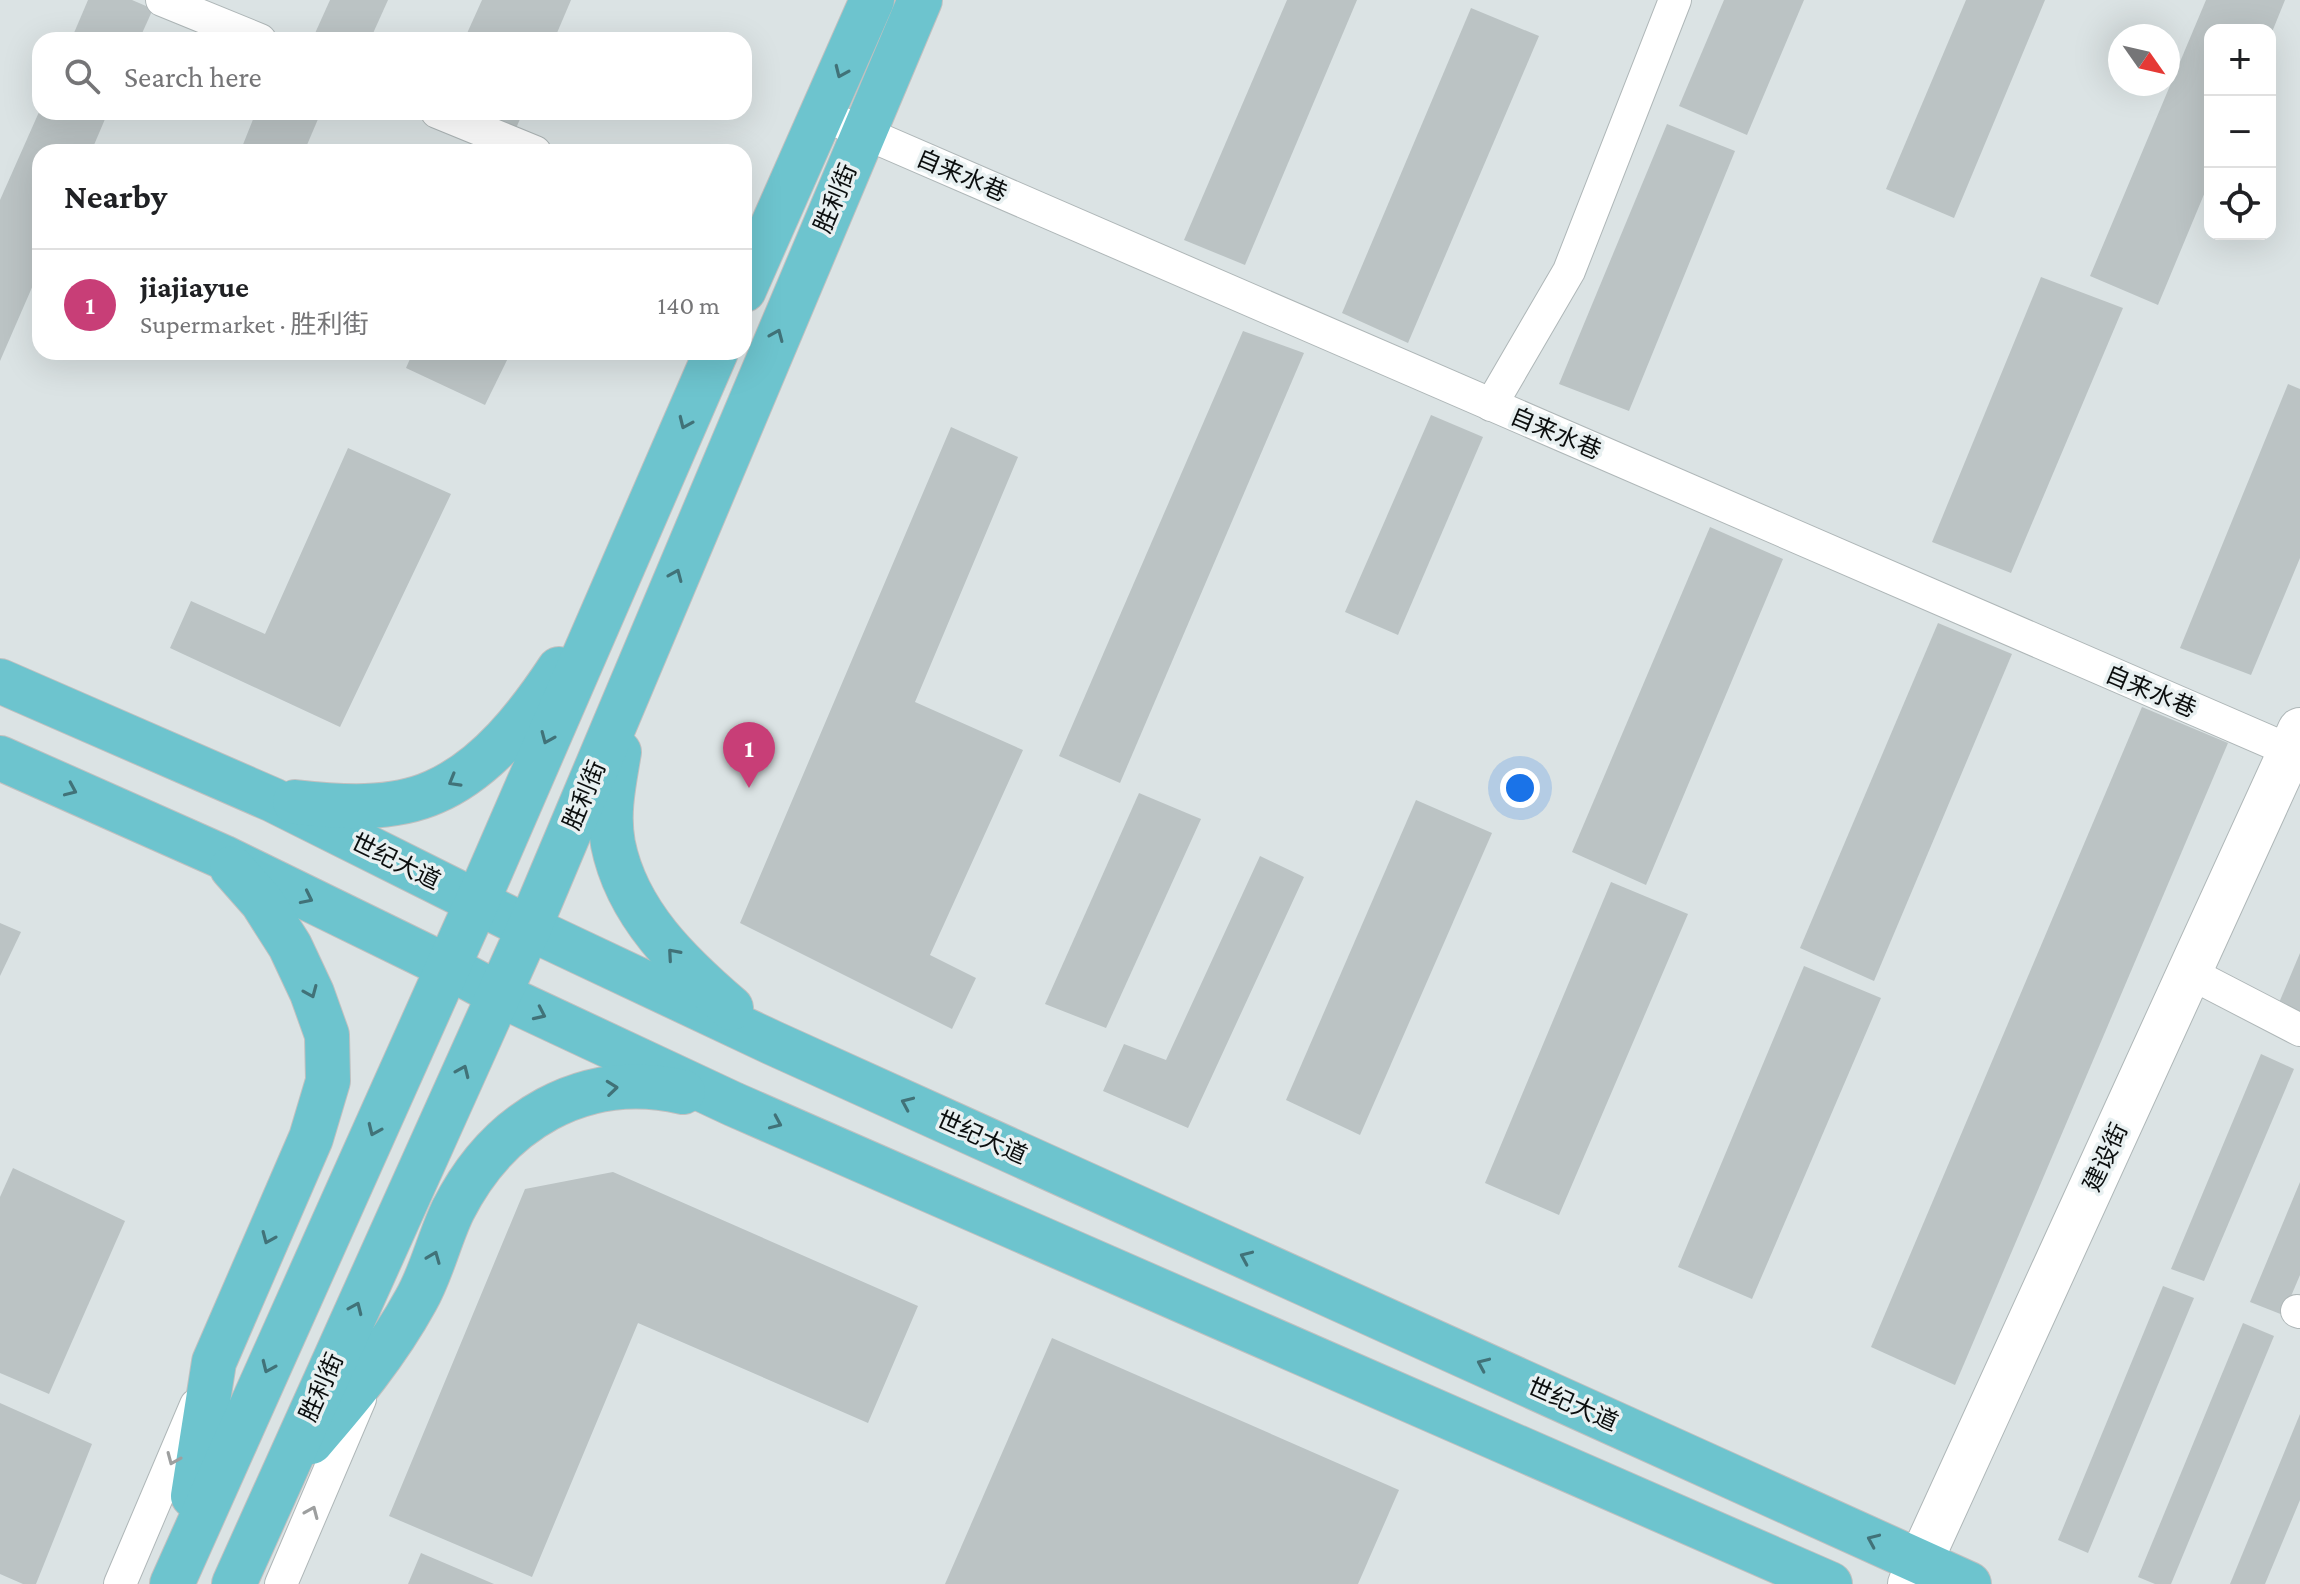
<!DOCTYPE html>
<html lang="en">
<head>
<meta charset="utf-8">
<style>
	:root { --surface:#fff; --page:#f2f2f2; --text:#202124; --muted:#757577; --line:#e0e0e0; --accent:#c83e77 }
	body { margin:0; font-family:"Crimson Pro","Noto Sans SC",serif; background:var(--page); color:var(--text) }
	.controls { position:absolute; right:24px; top:24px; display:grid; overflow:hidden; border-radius:16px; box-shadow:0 8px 32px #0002 }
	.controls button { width:72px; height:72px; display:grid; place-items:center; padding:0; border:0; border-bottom:2px solid var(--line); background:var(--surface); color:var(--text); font:40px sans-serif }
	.compass { position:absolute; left:2108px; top:24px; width:72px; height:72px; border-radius:50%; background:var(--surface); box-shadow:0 8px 32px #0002; rotate:124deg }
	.you { position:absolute; left:1520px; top:788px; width:28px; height:28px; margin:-20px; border:6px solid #fff; border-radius:50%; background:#1a73e8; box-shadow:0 0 0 12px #1a73e833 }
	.badge { display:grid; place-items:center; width:52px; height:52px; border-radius:50%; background:var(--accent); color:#fff; font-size:26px; font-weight:700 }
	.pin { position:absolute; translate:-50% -66px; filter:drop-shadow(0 2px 4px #0008) }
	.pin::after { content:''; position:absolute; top:42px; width:28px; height:24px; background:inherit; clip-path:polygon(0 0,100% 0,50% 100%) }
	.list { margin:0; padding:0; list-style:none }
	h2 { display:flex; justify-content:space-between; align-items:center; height:104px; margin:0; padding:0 32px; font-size:34px }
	h2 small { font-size:26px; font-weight:400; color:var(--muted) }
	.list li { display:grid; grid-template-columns:52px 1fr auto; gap:24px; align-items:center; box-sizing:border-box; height:112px; padding:0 32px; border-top:2px solid var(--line) }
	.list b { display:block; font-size:30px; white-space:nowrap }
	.list p { margin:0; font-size:26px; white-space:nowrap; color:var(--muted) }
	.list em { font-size:26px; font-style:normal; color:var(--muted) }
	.icon { flex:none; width:44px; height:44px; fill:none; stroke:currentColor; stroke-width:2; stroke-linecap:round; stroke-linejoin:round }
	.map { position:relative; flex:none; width:2300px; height:1584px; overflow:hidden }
	.search { position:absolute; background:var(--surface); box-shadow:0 8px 32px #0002; left:32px; top:32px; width:720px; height:88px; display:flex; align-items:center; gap:20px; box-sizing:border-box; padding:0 28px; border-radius:24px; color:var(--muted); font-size:30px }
	.panel { position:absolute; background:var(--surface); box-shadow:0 8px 32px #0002; left:32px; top:144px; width:720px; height:216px; border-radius:24px }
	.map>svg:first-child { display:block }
	.building { fill:#bbc3c4 }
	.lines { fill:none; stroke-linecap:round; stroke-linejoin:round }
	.street-casing { stroke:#afb7b8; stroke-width:34 }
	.secondary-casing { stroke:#afb7b8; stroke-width:46 }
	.primary-casing { stroke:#c0c0c0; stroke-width:46 }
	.street { stroke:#fff; stroke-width:32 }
	.secondary { stroke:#fff; stroke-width:44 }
	.primary { stroke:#6dc4ce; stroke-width:44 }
	.oneway { stroke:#417278 }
	.oneway2 { stroke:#9d9f9f }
	.labels { text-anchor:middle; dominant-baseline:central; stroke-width:7; stroke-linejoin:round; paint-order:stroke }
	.street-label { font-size:24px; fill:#0b0e0e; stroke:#e8f0f1 }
</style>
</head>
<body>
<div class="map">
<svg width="2300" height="1584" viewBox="0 0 2300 1584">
	<rect width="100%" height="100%" fill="#dbe3e4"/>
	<g class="building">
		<path d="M88 0H132L153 9 139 40H71Z"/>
		<path d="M330 0H388L370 40H312Z"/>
		<path d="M482 0H571L554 40H464Z"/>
		<path d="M1287 0H1357L1245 265 1184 240Z"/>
		<path d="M1724 0H1804L1747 135 1679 106Z"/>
		<path d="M1966 0H2045L1954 218 1886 189Z"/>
		<path d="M2206 0H2285L2270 37V30H2210V180L2158 305 2090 276Z"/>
		<path d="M1471 8 1539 36 1408 343 1342 313Z"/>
		<path d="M39 112H108L91 152H40V269L0 361V200Z"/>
		<path d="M256 112H321L304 152H240Z"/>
		<path d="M434 112H523L508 147Z"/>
		<path d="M1667 124 1735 151 1629 411 1559 384Z"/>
		<path d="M2041 277 2123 308 2011 573 1932 542Z"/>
		<path d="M1243 331 1304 353 1120 783 1059 756Z"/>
		<path d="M413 352H511L485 405 406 368Z"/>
		<path d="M2288 384 2300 389V558L2251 675 2180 648Z"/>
		<path d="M1431 415 1483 437 1398 635 1345 612Z"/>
		<path d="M951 427 1018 457 915 702 1023 750 930 955 976 978 952 1029 740 923Z"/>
		<path d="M348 448 451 494 340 727 170 648 191 601 265 634Z"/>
		<path d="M1710 527 1783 559 1646 885 1572 852Z"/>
		<path d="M1938 623 2012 654 1874 981 1800 948Z"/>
		<path d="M2142 707 2228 743 1955 1385 1871 1347Z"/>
		<path d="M1139 793 1201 819 1106 1028 1045 1004Z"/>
		<path d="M1416 800 1492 833 1360 1135 1286 1100Z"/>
		<path d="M1260 856 1304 877 1188 1128 1103 1091 1124 1044 1166 1060Z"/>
		<path d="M1611 882 1688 914 1559 1215 1485 1183Z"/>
		<path d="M0 923 21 932 0 976Z"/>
		<path d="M2300 953V1036L2270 1024Z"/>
		<path d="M1804 966 1881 998 1752 1299 1678 1267Z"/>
		<path d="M2261 1054 2294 1069 2204 1281 2171 1269Z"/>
		<path d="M13 1168 125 1221 49 1394 0 1373V1197Z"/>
		<path d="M613 1172 918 1306 868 1423 638 1323 532 1577 389 1516 525 1189Z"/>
		<path d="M2300 1182V1275L2283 1315 2250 1302Z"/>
		<path d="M2163 1286 2194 1298 2088 1553 2058 1540Z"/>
		<path d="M2243 1323 2274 1336 2171 1584H2155L2138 1577Z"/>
		<path d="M1052 1338 1399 1490 1358 1584H945Z"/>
		<path d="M0 1403 92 1444 36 1584H23L0 1574Z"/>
		<path d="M2300 1414V1500L2265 1584H2230Z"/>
		<path d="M421 1553 494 1584H408Z"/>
	</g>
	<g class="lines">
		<defs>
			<g id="street">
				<path d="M162 0 260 40"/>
				<path d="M437 112 535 152"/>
				<path d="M844 124 2291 751"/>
				<path d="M1491 405 1569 271 1675 0"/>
				<path d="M2190 973 2300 1030"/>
				<path d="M2297 1311 2300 1312"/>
				<path d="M120 1584 196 1405"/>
				<path d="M281 1584 360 1399"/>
			</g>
			<path id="secondary" d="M1910 1584 2300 730"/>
			<g id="primary">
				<path d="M744 290 872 0"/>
				<path d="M0 681 273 800 529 928 773 1043 1969 1584"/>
				<path d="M619 752C614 782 607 813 613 844 627 914 680 964 731 1008"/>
				<path d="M0 758 223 857 446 966 498 994 733 1104 1830 1584"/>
				<path d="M295 802C339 807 392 811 434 792 487 769 528 716 559 669"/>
				<path d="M311 1442C350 1397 387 1353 416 1300 432 1272 439 1239 453 1210 498 1121 583 1069 683 1092"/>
				<path d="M193 1496 214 1362 311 1138 328 1081 327 1035 312 993 290 946 262 902 232 868"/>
				<path d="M172 1584 478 900 716 352"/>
				<path d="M234 1584 529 928 920 0"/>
			</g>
		</defs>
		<use href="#street" class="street-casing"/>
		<use href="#secondary" class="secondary-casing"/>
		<use href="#primary" class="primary-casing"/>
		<use href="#street" class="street"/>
		<use href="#secondary" class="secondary"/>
		<use href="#primary" class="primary"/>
	</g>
	<defs><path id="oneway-chevron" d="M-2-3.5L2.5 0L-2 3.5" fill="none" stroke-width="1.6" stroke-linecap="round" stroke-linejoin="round" transform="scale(2)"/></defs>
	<g class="oneway">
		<use href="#oneway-chevron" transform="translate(841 72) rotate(114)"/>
		<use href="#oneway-chevron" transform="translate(777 335) rotate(-67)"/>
		<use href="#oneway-chevron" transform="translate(685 423) rotate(114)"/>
		<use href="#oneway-chevron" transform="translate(676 575) rotate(-67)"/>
		<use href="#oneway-chevron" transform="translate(547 738) rotate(113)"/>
		<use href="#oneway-chevron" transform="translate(454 781) rotate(150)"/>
		<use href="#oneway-chevron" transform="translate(71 790) rotate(24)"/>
		<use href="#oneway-chevron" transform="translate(307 898) rotate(26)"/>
		<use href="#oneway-chevron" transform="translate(673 954) rotate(-131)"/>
		<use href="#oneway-chevron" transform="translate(311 992) rotate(67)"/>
		<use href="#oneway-chevron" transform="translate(540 1014) rotate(25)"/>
		<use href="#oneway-chevron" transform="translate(463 1071) rotate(-66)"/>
		<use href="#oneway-chevron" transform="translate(612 1088) rotate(-6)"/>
		<use href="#oneway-chevron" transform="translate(907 1103) rotate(-156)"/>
		<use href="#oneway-chevron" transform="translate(776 1123) rotate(24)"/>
		<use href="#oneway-chevron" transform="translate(374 1130) rotate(114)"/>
		<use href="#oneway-chevron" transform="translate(268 1238) rotate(113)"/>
		<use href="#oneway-chevron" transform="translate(434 1257) rotate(-68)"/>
		<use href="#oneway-chevron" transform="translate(1246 1257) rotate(-156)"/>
		<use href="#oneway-chevron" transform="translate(356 1308) rotate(-66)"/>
		<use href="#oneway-chevron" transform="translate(1483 1364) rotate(-156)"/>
		<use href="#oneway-chevron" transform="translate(268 1367) rotate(114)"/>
		<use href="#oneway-chevron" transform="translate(1873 1540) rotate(-156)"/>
	</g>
	<g class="oneway2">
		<use href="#oneway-chevron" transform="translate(173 1459) rotate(113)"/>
		<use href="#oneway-chevron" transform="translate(312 1512) rotate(-67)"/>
	</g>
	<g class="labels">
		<g class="street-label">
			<text transform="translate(962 175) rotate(23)">自来水巷</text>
			<text transform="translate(835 198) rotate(-67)">胜利街</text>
			<text transform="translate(1556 433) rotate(23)">自来水巷</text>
			<text transform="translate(2151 691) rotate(23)">自来水巷</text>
			<text transform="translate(584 795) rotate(-67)">胜利街</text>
			<text transform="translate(396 861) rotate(26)">世纪大道</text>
			<text transform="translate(982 1137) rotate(24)">世纪大道</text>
			<text transform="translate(2105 1157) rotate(-65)">建设街</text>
			<text transform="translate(321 1387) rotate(-66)">胜利街</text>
			<text transform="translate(1573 1404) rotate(24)">世纪大道</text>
		</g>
	</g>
</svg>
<div class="controls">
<button>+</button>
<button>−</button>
<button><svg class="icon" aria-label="locate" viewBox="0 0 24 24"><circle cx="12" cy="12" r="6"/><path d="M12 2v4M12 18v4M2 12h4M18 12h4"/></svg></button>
</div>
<svg class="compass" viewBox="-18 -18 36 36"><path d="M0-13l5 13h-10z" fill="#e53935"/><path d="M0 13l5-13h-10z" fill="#757577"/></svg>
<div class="you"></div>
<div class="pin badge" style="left:749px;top:788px">1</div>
<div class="search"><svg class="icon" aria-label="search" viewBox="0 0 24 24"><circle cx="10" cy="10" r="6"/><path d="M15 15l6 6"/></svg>Search here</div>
<section class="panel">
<h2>Nearby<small></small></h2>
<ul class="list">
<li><span class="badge">1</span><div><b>jiajiayue</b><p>Supermarket · 胜利街</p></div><em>140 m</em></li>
</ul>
</section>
</div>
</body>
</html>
